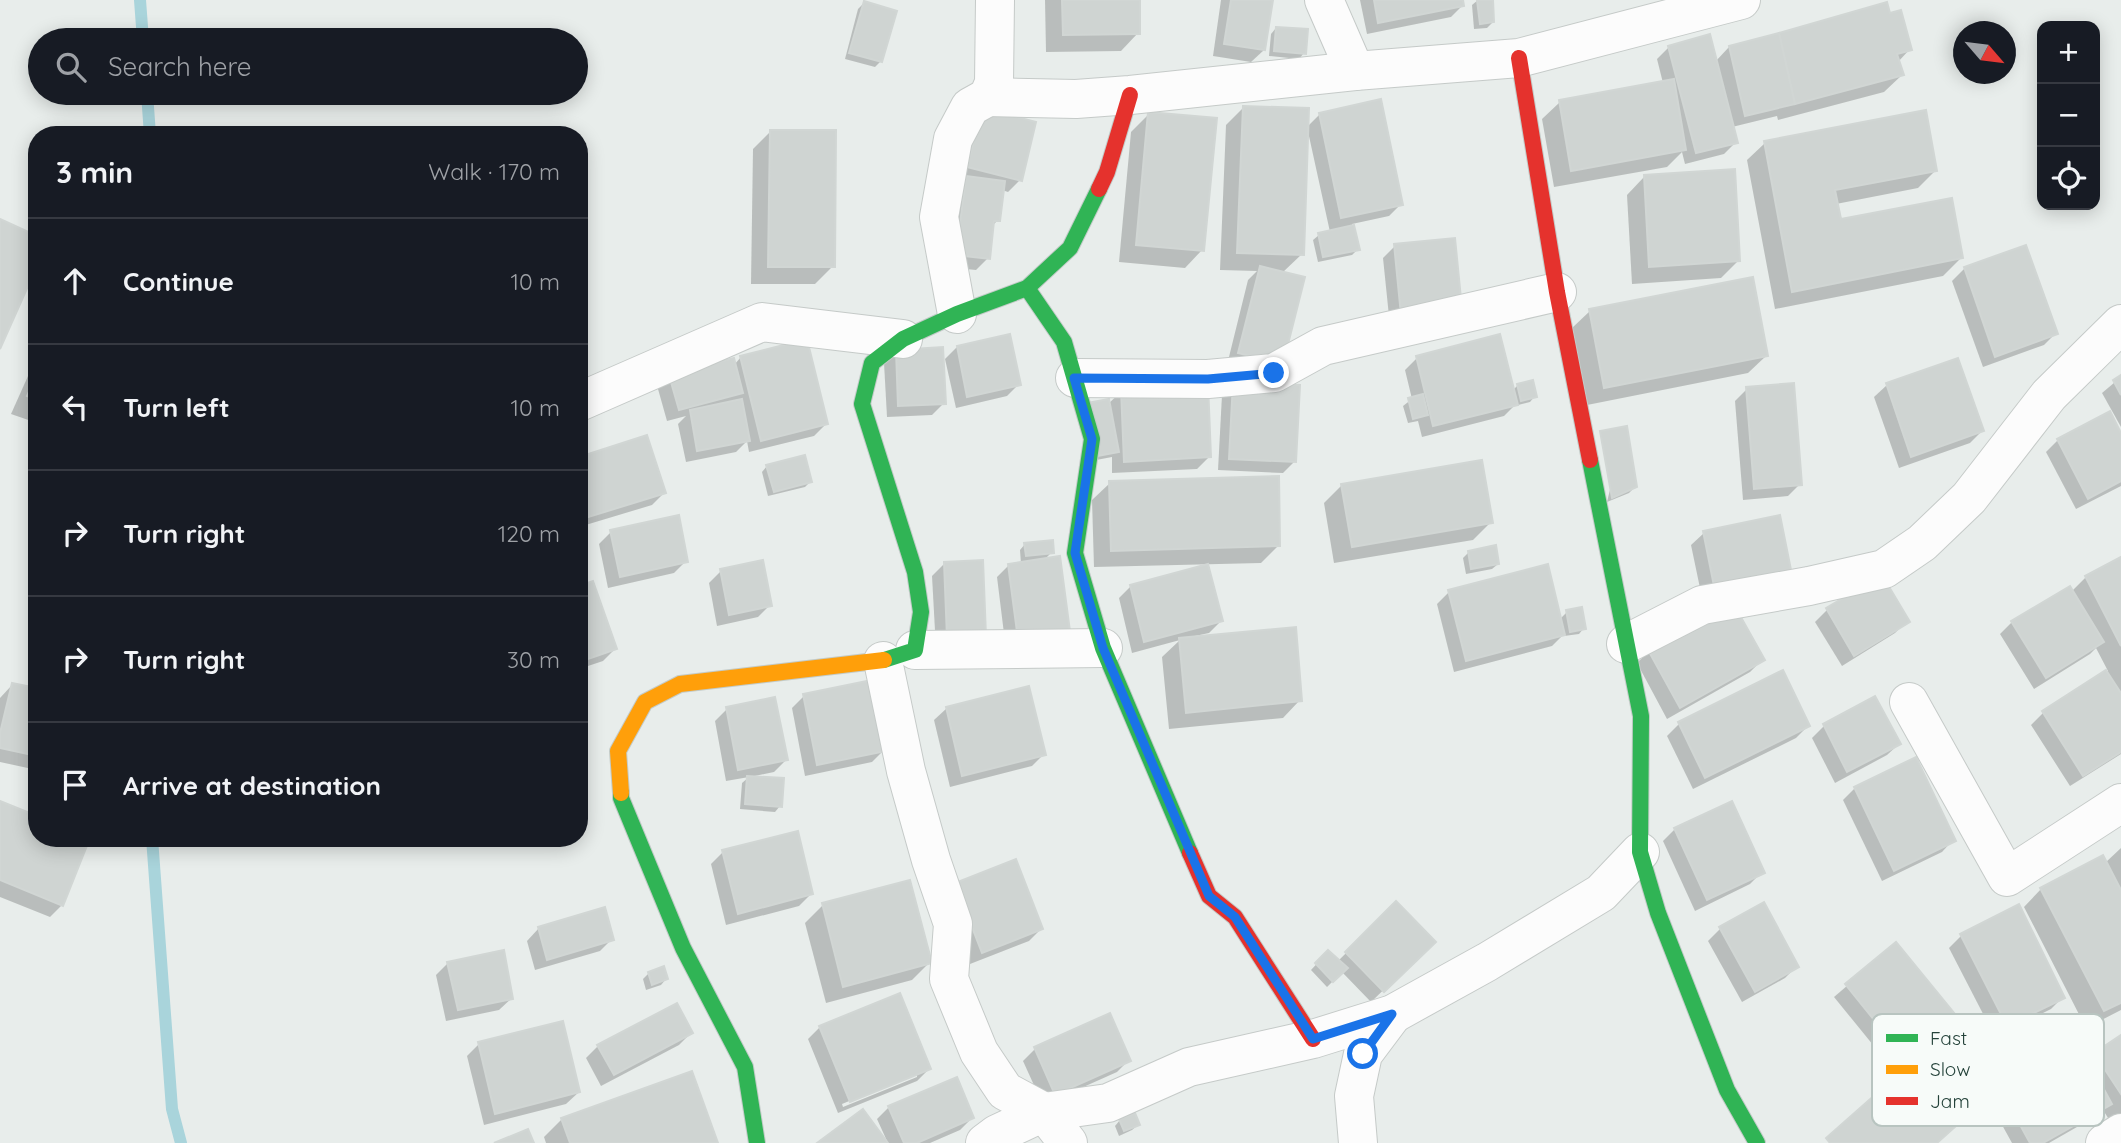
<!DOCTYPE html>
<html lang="en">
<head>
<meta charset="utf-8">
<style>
	:root { --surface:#171b24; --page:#242831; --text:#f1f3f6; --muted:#9ea1a6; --line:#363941 }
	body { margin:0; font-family:Quicksand,sans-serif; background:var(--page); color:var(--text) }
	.controls { position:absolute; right:21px; top:21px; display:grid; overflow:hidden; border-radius:14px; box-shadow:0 4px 18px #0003 }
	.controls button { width:63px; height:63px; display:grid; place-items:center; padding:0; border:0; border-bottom:2px solid var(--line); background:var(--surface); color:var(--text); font:35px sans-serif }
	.compass { position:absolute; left:1953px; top:21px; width:63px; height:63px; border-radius:50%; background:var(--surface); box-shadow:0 4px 18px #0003; rotate:118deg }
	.stop { position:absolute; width:21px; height:21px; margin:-16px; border:5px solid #1a73e8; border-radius:50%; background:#fff }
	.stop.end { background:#1a73e8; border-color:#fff; box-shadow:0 2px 7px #0008 }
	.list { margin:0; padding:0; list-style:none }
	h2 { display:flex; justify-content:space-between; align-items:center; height:91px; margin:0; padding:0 28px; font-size:30px }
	h2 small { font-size:23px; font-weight:400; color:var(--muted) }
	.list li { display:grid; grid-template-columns:46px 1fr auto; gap:21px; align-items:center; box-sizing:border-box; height:126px; padding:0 28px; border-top:2px solid var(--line) }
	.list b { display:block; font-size:26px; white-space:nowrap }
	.list em { font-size:23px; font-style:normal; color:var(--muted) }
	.icon { flex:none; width:38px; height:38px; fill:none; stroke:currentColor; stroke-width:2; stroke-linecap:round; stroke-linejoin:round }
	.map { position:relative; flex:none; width:2121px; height:1143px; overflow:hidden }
	.search { position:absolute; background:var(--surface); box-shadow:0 4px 18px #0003; left:28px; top:28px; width:560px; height:77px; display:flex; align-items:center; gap:18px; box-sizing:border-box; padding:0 24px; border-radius:38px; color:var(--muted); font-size:26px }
	.panel { position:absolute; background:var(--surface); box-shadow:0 4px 18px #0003; left:28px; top:126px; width:560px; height:721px; border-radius:28px }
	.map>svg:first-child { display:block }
	.shadow { fill:#0003; fill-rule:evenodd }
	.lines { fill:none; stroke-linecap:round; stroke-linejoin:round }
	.stream { stroke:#a9d4db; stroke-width:12 }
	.building { fill:#cfd4d2; stroke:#d1d6d4; stroke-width:2 }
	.street-casing { stroke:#c5cac8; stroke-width:40 }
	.fast-casing { stroke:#c3cbc8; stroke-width:18 }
	.slow-casing { stroke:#c3cbc8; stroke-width:18 }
	.jam-casing { stroke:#c3cbc8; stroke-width:18 }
	.street { stroke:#fcfcfc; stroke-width:38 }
	.fast { stroke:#30b455; stroke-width:16 }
	.slow { stroke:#ff9f0a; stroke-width:16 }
	.jam { stroke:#e5322d; stroke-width:16 }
	.route { stroke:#1a73e8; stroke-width:9 }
	.key { fill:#f7fbf9; stroke:#b8c4c0; stroke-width:2 }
	.key-label { font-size:19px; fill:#24423a }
</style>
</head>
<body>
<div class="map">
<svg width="2121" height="1143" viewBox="0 0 2121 1143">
	<rect width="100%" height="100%" fill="#e8edeb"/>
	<g class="shadow">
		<path d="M1045 0H1138V33L1121 51 1046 52Z"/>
		<path d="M1221 0H1271L1264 50 1251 62 1213 56Z"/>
		<path d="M1360 0H1462L1463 5 1451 17 1367 34Z"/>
		<path d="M1478 0H1491L1493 22 1487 28 1474 29 1472 5Z"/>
		<path d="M864 3 881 61 875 67 845 59 858 9Z"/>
		<path d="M1276 28 1304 53 1299 59 1269 56 1271 34Z"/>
		<path d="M1669 47 1715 62 1729 47 1910 49 1898 62 1902 75 1884 92 1778 120 1777 116 1732 127 1736 142 1724 154 1685 164 1682 152 1667 167 1554 187 1542 119 1560 102 1663 83 1657 59Z"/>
		<path d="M1243 108 1302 254 1282 273V363L1227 365 1248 280 1257 271 1220 270 1226 125Z"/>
		<path d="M1149 114 1202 250 1185 268 1119 262 1131 132Z"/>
		<path d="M1320 114 1401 204 1389 216 1352 224 1358 249 1352 255 1318 262 1313 240 1319 235 1330 232 1307 127Z"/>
		<path d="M970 122 1020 180 1008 192 1002 190 998 220 992 226 988 258 976 270 945 267Z"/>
		<path d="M770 132 833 266 815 284H751L753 149Z"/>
		<path d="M1765 143 1936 170 1918 188 1836 204 1839 221 1961 258 1943 276 1775 309 1747 160Z"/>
		<path d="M1644 177 1739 260 1721 278 1632 284 1627 195Z"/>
		<path d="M1453 240 1390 326 1383 258 1395 246Z"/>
		<path d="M2025 247 2056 333 2044 345 1983 367 1952 281 1964 269Z"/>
		<path d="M1590 311 1766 356 1748 373 1587 405 1572 328Z"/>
		<path d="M957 347 1019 384 1007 396 956 408 945 359Z"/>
		<path d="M896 351 944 403 932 415 887 417 884 363Z"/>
		<path d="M37 356V423L11 414Z"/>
		<path d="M741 357 826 424 814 436 749 452 747 441 736 452 686 462 678 424 686 416 667 421 658 389 670 377 734 365Z"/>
		<path d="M1417 358 1512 391 1518 385 1535 396 1530 402 1514 406 1504 416 1422 437 1418 421 1408 423 1403 406 1412 399 1405 370Z"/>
		<path d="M1957 360 1982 431 1970 443 1899 468 1874 397 1887 385Z"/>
		<path d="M2121 377V427L2102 393Z"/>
		<path d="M1234 383 1295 461 1283 473 1218 470 1222 395Z"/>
		<path d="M1747 389 1800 484 1788 496 1743 500 1735 401Z"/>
		<path d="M1122 391 1209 457 1197 469 1112 473V457L1091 461 1108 404Z"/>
		<path d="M1625 428 1635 487 1629 493 1607 502Z"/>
		<path d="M2121 437V486L2076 509 2046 452 2058 440Z"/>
		<path d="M579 459 664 493 652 505 579 527Z"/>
		<path d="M767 466 811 481 805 487 768 496 762 472Z"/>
		<path d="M1110 483 1279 545 1261 563 1094 567 1092 500Z"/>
		<path d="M1342 485 1491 522 1473 540 1334 563 1324 503Z"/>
		<path d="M611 532 686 561 674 573 608 588 599 544Z"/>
		<path d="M1704 533 1733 606 1762 660 1750 672 1667 719 1637 663 1649 651 1705 612 1691 545Z"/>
		<path d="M1025 544 1052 552 1044 560 1007 658 997 577 1009 565 1021 564 1020 550Z"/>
		<path d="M1469 552 1498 564 1492 569 1466 574 1463 558Z"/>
		<path d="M2121 559V754L2070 786 2031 725 2043 713 2108 671 2096 648 2090 654 2034 689 2000 634 2012 622 2071 592 2086 577Z"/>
		<path d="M944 564 985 635 936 649 932 576Z"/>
		<path d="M721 571 770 605 758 617 717 626 709 583Z"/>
		<path d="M1131 586 1221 621 1209 633 1195 636 1196 638 1300 700 1283 718 1169 729 1162 657 1180 640 1132 653 1119 598Z"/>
		<path d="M579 587 615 649 603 661 579 669Z"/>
		<path d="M1449 592 1560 619 1567 612 1584 628 1579 634 1564 636V634L1552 646 1454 672 1437 604Z"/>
		<path d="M1827 610 1907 621 1895 633 1842 666 1815 622Z"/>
		<path d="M1782 673 1808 726 1796 738 1693 789 1667 736 1679 724Z"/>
		<path d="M12 685 37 690V770L0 762V698Z"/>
		<path d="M804 696 884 750 872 762 805 776 792 708Z"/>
		<path d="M1875 699 1899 744 1887 755 1835 783 1812 738 1824 726Z"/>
		<path d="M947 708 1044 754 1032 766 950 787 934 720Z"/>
		<path d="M727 709 786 760 774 772 750 777 780 806 775 812 740 809 742 783 749 777 726 781 715 721Z"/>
		<path d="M1855 788 1953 840 1942 852 1882 881 1843 800Z"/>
		<path d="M0 803 37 838 62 905 50 917 0 897Z"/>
		<path d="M1675 829 1762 872 1750 884 1695 911 1663 841Z"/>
		<path d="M2121 848V1010L2086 1028 2024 907 2041 889 2105 863Z"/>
		<path d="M723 852 811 894 799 906 726 925 711 864Z"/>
		<path d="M944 897 1041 929 1029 941 970 964Z"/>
		<path d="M1396 904 1433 942 1371 1002 1342 972 1327 987 1311 970 1328 952 1338 961Z"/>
		<path d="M823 905 930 962 912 980 826 1003 805 923Z"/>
		<path d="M539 928 612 939 600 951 535 970 527 941Z"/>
		<path d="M1720 929 1797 966 1785 978 1742 1002 1708 941Z"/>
		<path d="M1961 936 2063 997 2051 1009 1995 1037 1949 948Z"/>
		<path d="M1896 944 1953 1014 1891 1067 1834 997Z"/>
		<path d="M448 963 512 998 499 1010 446 1021 436 975Z"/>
		<path d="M663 968 666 979 661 985 646 990 643 979 648 974Z"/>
		<path d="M820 1027 929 1069 917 1081 838 1113 808 1039ZM917 1073V1077L843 1107 842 1104Z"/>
		<path d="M691 1033 679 1045 601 1086 586 1058 598 1046Z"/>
		<path d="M2121 1037V1113L2110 1121 2103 1110 2098 1115 2049 1143H2012L1991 1105 2003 1093 2087 1062 2095 1054Z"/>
		<path d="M479 1044 579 1092 566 1104 484 1125 467 1056Z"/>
		<path d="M1035 1049 1129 1060 1117 1072 1043 1105 1023 1061Z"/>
		<path d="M889 1107 972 1118 960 1130 930 1143H820L887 1141 877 1119Z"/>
		<path d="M562 1119 716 1143H546L544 1137Z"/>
		<path d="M1120 1120 1138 1125 1132 1130 1119 1136 1115 1126Z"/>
	</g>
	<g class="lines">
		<g class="stream">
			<path d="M140 0 143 40"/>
			<path d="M147 93 150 135"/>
			<path d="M152 838 172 1109 181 1143"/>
		</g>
	</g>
	<g class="building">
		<path d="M1062 0H1140V34L1063 35Z"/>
		<path d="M1231 0H1273L1265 50 1224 44Z"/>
		<path d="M1374 0H1463L1464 6 1378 23Z"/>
		<path d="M1477 0H1493L1494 22 1480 24Z"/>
		<path d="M864 1 897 11 882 62 849 53Z"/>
		<path d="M1887 2 1890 13 1901 10 1912 50 1897 54 1904 75 1795 104 1779 33Z"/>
		<path d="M1276 27 1308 29 1306 54 1274 51Z"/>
		<path d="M1779 33 1795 104 1745 116 1729 46Z"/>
		<path d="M1710 34 1738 143 1696 153 1668 46Z"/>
		<path d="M1674 79 1686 150 1571 171 1559 100Z"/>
		<path d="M1381 99 1403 205 1341 218 1319 113Z"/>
		<path d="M1243 106 1309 108 1304 255 1237 253Z"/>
		<path d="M982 108 1036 122 1022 181 967 167Z"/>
		<path d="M1926 110 1937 171 1835 190 1841 219 1952 198 1963 258 1792 292 1764 141Z"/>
		<path d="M1148 112 1217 118 1204 251 1136 245Z"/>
		<path d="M770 130H836L835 267H768Z"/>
		<path d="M1735 169 1740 261 1649 267 1644 175Z"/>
		<path d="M966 176 1005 181 1000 221H994L990 259 956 255Z"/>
		<path d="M0 219 37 236V266L0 349Z"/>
		<path d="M1354 225 1360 250 1323 257 1318 233Z"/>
		<path d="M1455 238 1462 309 1401 315 1394 244Z"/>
		<path d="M2026 245 2058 334 1995 357 1964 267Z"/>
		<path d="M1260 266 1305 277 1283 364 1238 353Z"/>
		<path d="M1753 277 1768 356 1604 388 1589 309Z"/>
		<path d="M1010 334 1021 385 967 397 957 346Z"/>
		<path d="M1500 334 1518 405 1433 426 1416 356Z"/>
		<path d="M807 339 828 424 761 441 740 356Z"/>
		<path d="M943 347 946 404 898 406 896 350Z"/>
		<path d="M734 358 743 393 679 410 669 375Z"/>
		<path d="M1958 358 1984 431 1911 457 1886 383Z"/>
		<path d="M37 375V400L27 396Z"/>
		<path d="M2121 375V395L2113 380Z"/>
		<path d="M1533 380 1537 397 1521 401 1517 384Z"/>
		<path d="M1233 382 1300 385 1296 462 1229 459Z"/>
		<path d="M1794 383 1802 485 1754 489 1746 387Z"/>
		<path d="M1208 384 1211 457 1124 462 1121 389Z"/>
		<path d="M1423 394 1428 415 1413 419 1408 398Z"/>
		<path d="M742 399 750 441 697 451 690 410Z"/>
		<path d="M1109 399 1119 452 1097 456 1087 403Z"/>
		<path d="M2110 411 2121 433V481L2088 499 2057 439Z"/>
		<path d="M1627 426 1637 487 1612 498 1600 431Z"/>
		<path d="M647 435 666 493 585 518 579 499V457Z"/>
		<path d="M805 455 812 482 774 492 766 465Z"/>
		<path d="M1482 460 1493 523 1352 547 1341 484Z"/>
		<path d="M1279 476 1280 546 1111 551 1109 481Z"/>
		<path d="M679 515 688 562 620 577 610 530Z"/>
		<path d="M1780 515 1794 585 1717 601 1703 531Z"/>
		<path d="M1053 540 1054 553 1026 556 1024 543Z"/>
		<path d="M1496 545 1499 564 1471 569 1468 551Z"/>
		<path d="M1060 556 1071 639 1019 647 1008 564Z"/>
		<path d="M2121 557V646L2085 576Z"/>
		<path d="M763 560 772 606 729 615 720 569Z"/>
		<path d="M983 560 986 636 947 638 944 562Z"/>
		<path d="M1208 564 1223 621 1144 642 1130 585Z"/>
		<path d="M1548 564 1565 635 1466 661 1448 590Z"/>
		<path d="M1882 575 1910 622 1854 656 1826 608Z"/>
		<path d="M593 581 617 649 579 662V586Z"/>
		<path d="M2070 586 2104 642 2046 678 2011 621Z"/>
		<path d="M1733 603 1765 660 1680 708 1648 650Z"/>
		<path d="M1582 607 1586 629 1570 632 1566 610Z"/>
		<path d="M1296 627 1302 701 1186 713 1179 638Z"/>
		<path d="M1783 670 1810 726 1705 778 1678 722Z"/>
		<path d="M2106 670 2121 693V752L2083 776 2042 711Z"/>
		<path d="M872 680 886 751 817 765 803 694Z"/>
		<path d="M12 683 37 688V756L0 748V733Z"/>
		<path d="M1029 686 1046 755 962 776 946 707Z"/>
		<path d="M1875 696 1901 744 1847 772 1823 724Z"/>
		<path d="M775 697 788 760 738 770 726 707Z"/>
		<path d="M1916 757 1956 841 1894 871 1854 787Z"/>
		<path d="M747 776 784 778 782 807 745 804Z"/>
		<path d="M0 801 37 816V838H90L63 906 0 880Z"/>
		<path d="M1732 801 1765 873 1707 900 1674 828Z"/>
		<path d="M798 831 813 894 738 914 722 850Z"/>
		<path d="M2103 855 2121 890V1003L2104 1011 2040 888Z"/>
		<path d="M1016 859 1043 929 982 953 955 883Z"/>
		<path d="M910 880 932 963 843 987 822 903Z"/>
		<path d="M1396 901 1436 942 1384 992 1345 952Z"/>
		<path d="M1764 902 1799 967 1755 992 1719 927Z"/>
		<path d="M2019 904 2065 998 2007 1026 1960 934Z"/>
		<path d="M605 907 614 940 547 960 538 927Z"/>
		<path d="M1896 942 1955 1014 1904 1057 1845 984Z"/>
		<path d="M504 950 513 999 458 1010 447 962Z"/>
		<path d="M1328 950 1348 968 1333 982 1315 963Z"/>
		<path d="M664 966 668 979 652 985 648 972Z"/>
		<path d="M900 993 931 1069 850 1102 819 1026Z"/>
		<path d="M677 1003 693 1033 614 1075 597 1045Z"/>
		<path d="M1110 1013 1131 1061 1055 1095 1034 1047Z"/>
		<path d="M563 1021 580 1092 495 1114 478 1042Z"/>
		<path d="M1944 1034 1994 1092 1937 1143H1830L1826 1138Z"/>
		<path d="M2121 1035V1094L2094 1053Z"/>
		<path d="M2081 1047 2112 1104 2043 1143H2030L2002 1092Z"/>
		<path d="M692 1071 718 1143H570L561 1118Z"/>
		<path d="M957 1077 974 1118 917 1143H904L888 1106Z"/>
		<path d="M863 1109 888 1143H817Z"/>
		<path d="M1135 1113 1140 1125 1124 1131 1119 1119Z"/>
		<path d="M528 1129 534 1143H494Z"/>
	</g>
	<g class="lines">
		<defs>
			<g id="street">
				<path d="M1324 0 1355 71"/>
				<path d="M988 97 1076 99 1130 95 1355 71 1519 58 1741 0"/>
				<path d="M957 314 939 217 953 139 970 107 988 97 994 83 995 0"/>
				<path d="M1075 378 1208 379 1274 373 1323 346 1557 292"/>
				<path d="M579 402 762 322 903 339"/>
				<path d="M1626 644 1702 605 1809 586 1884 569 1922 543 1969 498 2049 395 2121 324"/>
				<path d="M915 650 1103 648"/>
				<path d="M883 661 906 771 931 860 953 924 949 979 979 1052 1005 1091 1044 1112 1068 1143"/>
				<path d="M1909 702 2007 877 2121 803"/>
				<path d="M985 1143 997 1134 1044 1112 1108 1103 1189 1067 1313 1039 1393 1014 1487 962 1601 893 1640 852"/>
				<path d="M1358 1143 1354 1096 1363 1054 1393 1014"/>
				<path d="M2105 1143 2121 1133"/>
			</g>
			<g id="fast">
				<path d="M1027 288 1064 342 1092 439 1075 553 1103 648 1190 853"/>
				<path d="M1590 460 1641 716 1640 852 1658 913 1727 1090 1757 1143"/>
				<path d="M884 660 915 650 921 612 915 572 862 404 872 363 903 339 957 314 1027 288 1070 248 1099 189"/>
				<path d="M621 793V798L683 948 745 1067 757 1143"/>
			</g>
			<path id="slow" d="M621 793 618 751 645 702 680 684 884 660"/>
			<g id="jam">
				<path d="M1519 58 1557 292 1590 460"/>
				<path d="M1099 189 1107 172 1130 95"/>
				<path d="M1190 853 1209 896 1235 917 1313 1039"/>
			</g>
		</defs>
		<use href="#street" class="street-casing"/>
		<use href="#fast" class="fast-casing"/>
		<use href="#slow" class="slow-casing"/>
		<use href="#jam" class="jam-casing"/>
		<use href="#street" class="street"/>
		<use href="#fast" class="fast"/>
		<use href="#slow" class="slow"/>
		<use href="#jam" class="jam"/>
	</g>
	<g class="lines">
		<path class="route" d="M1274 373 1208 379 1074 378 1092 439 1075 553 1103 648 1209 896 1235 917 1313 1039 1392 1014 1363 1054"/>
	</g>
	<rect x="1872" y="1014" width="232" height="112" rx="10" class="key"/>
	<rect x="1886" y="1034" width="32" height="8" fill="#30b455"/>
	<rect x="1886" y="1065" width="32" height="9" fill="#ff9f0a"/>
	<rect x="1886" y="1097" width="32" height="8" fill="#e5322d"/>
	<g class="key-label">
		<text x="1930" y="1045">Fast</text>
		<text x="1930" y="1076">Slow</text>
		<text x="1930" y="1108">Jam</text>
	</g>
</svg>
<div class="controls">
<button>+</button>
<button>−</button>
<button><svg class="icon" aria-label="locate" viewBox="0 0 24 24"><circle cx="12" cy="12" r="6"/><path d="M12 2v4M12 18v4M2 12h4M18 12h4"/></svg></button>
</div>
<svg class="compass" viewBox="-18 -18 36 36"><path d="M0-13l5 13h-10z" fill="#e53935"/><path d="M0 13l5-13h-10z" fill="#9ea1a6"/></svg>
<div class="stop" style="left:1363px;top:1054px"></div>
<div class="stop end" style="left:1274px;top:373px"></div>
<div class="search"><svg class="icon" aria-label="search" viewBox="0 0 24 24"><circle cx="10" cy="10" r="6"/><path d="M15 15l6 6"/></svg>Search here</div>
<section class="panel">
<h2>3 min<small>Walk · 170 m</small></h2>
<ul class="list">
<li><svg class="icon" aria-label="ahead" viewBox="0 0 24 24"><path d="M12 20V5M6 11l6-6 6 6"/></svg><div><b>Continue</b></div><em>10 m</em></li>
<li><svg class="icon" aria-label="left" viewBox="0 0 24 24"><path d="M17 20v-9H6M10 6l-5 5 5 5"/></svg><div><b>Turn left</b></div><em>10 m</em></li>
<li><svg class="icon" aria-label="right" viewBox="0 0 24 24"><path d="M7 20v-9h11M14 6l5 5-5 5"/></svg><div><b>Turn right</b></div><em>120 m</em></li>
<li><svg class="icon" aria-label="right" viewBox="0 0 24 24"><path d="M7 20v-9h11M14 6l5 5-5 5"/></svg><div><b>Turn right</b></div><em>30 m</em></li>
<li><svg class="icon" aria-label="arrive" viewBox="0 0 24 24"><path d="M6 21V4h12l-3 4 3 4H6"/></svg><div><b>Arrive at destination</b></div></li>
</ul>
</section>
</div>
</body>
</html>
